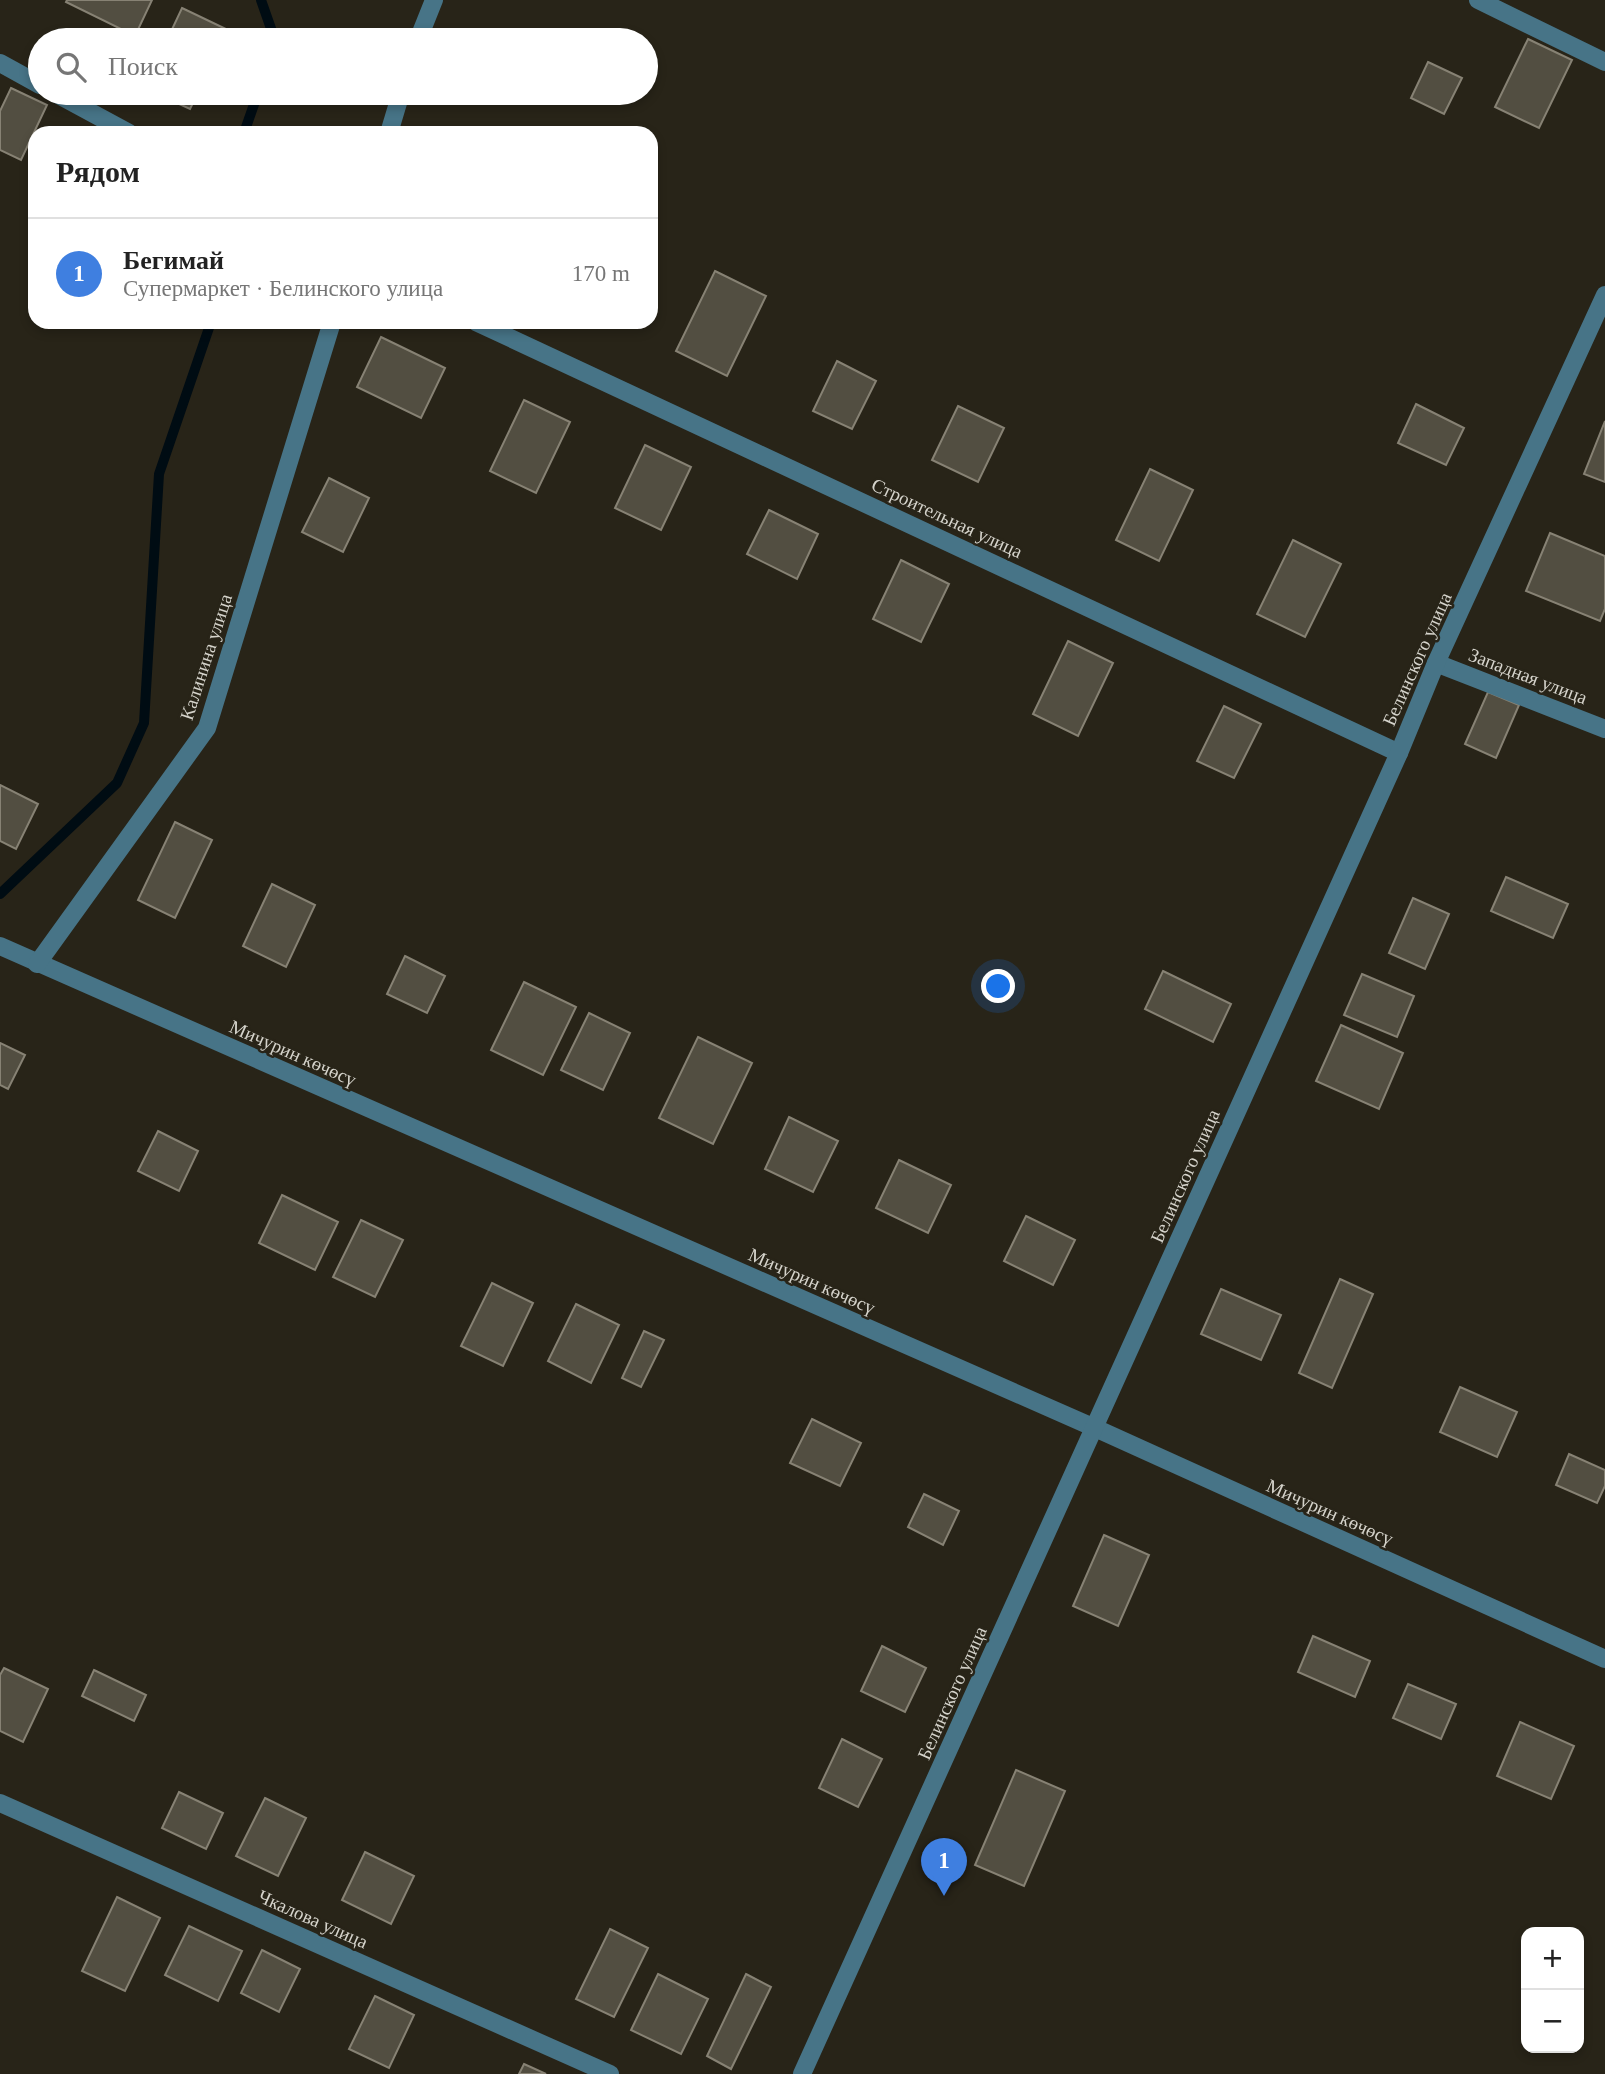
<!DOCTYPE html>
<html lang="ru">
<head>
<meta charset="utf-8">
<style>
	:root { --surface:#fff; --page:#f6f6f6; --text:#222; --muted:#767676; --line:#e0e0e0; --accent:#d93025 }
	body { margin:0; font-family:"Times New Roman",serif; background:var(--page); color:var(--text) }
	.controls { position:absolute; right:21px; bottom:21px; display:grid; overflow:hidden; border-radius:14px; box-shadow:0 4px 10px #0003 }
	.controls button { width:63px; height:63px; display:grid; place-items:center; padding:0; border:0; border-bottom:2px solid var(--line); background:var(--surface); color:var(--text); font:35px sans-serif }
	.you { position:absolute; left:999px; top:987px; width:24px; height:24px; margin:-18px; border:5px solid #fff; border-radius:50%; background:#1a73e8; box-shadow:0 0 0 10px #1a73e833 }
	.badge { display:grid; place-items:center; width:46px; height:46px; border-radius:50%; background:var(--accent); color:#fff; font-size:23px; font-weight:700 }
	.pin { position:absolute; translate:-50% -58px; filter:drop-shadow(0 2px 4px #0008) }
	.pin::after { content:''; position:absolute; top:37px; width:24px; height:21px; background:inherit; clip-path:polygon(0 0,100% 0,50% 100%) }
	.list { margin:0; padding:0; list-style:none }
	h2 { display:flex; justify-content:space-between; align-items:center; height:91px; margin:0; padding:0 28px; font-size:30px }
	h2 small { font-size:23px; font-weight:400; color:var(--muted) }
	.list li { display:grid; grid-template-columns:46px 1fr auto; gap:21px; align-items:center; box-sizing:border-box; height:112px; padding:0 28px; border-top:2px solid var(--line) }
	.list b { display:block; font-size:26px; white-space:nowrap }
	.list p { margin:0; font-size:23px; white-space:nowrap; color:var(--muted) }
	.list em { font-size:23px; font-style:normal; color:var(--muted) }
	.icon { flex:none; width:38px; height:38px; fill:none; stroke:currentColor; stroke-width:2; stroke-linecap:round; stroke-linejoin:round }
	.map { position:relative; flex:none; width:1605px; height:2074px; overflow:hidden }
	.search { position:absolute; background:var(--surface); box-shadow:0 4px 10px #0003; left:28px; top:28px; width:630px; height:77px; display:flex; align-items:center; gap:18px; box-sizing:border-box; padding:0 24px; border-radius:38px; color:var(--muted); font-size:26px }
	.panel { position:absolute; background:var(--surface); box-shadow:0 4px 10px #0003; left:28px; top:126px; width:630px; height:203px; border-radius:21px }
	.map>svg:first-child { display:block }
	.lines { fill:none; stroke-linecap:round; stroke-linejoin:round }
	.stream { stroke:#000c13; stroke-width:10 }
	.building { fill:#524e41; stroke:#878274; stroke-width:2 }
	.minor { stroke:#477487; stroke-width:18 }
	.labels { text-anchor:middle; dominant-baseline:central; stroke-width:5; stroke-linejoin:round; paint-order:stroke }
	.street-label { font-size:19px; fill:#d5d3cb; stroke:#282418 }
</style>
</head>
<body>
<div class="map">
<svg width="1605" height="2074" viewBox="0 0 1605 2074">
	<rect width="100%" height="100%" fill="#282418"/>
	<g class="lines">
		<g class="stream">
			<path d="M261 0 275 40"/>
			<path d="M244 133 258 93"/>
			<path d="M0 894 117 783 144 723 159 474 211 322"/>
		</g>
	</g>
	<g class="building">
		<path d="M67 0H152L135 36 66 2Z"/>
		<path d="M182 8 228 30 223 40H167Z"/>
		<path d="M1528 39 1572 60 1539 128 1495 107Z"/>
		<path d="M1428 62 1462 78 1444 114 1411 98Z"/>
		<path d="M11 88 47 105 21 160 0 150V111Z"/>
		<path d="M155 93H198L190 109Z"/>
		<path d="M715 271 766 296 727 376 676 351Z"/>
		<path d="M381 337 445 368 421 418 357 387Z"/>
		<path d="M837 361 876 381 852 429 813 411Z"/>
		<path d="M524 400 570 422 536 493 490 471Z"/>
		<path d="M1416 404 1464 428 1446 465 1398 443Z"/>
		<path d="M958 406 1004 428 978 482 932 460Z"/>
		<path d="M1605 421V482L1584 474Z"/>
		<path d="M645 445 691 467 661 530 615 508Z"/>
		<path d="M1150 469 1193 490 1159 561 1116 540Z"/>
		<path d="M329 478 369 498 343 552 302 532Z"/>
		<path d="M769 510 818 534 797 579 747 554Z"/>
		<path d="M1550 533 1605 556V609L1600 621 1526 591Z"/>
		<path d="M1293 540 1341 564 1305 637 1257 614Z"/>
		<path d="M901 560 949 584 921 642 873 619Z"/>
		<path d="M1068 641 1113 663 1078 736 1033 714Z"/>
		<path d="M1488 692 1519 705 1496 758 1465 744Z"/>
		<path d="M1224 706 1261 724 1234 778 1197 761Z"/>
		<path d="M0 785 38 804 16 849 0 841Z"/>
		<path d="M175 822 212 840 175 918 138 900Z"/>
		<path d="M1506 877 1568 904 1553 938 1491 911Z"/>
		<path d="M272 884 315 905 286 967 243 946Z"/>
		<path d="M1413 898 1449 914 1425 969 1389 953Z"/>
		<path d="M405 956 445 976 427 1013 387 994Z"/>
		<path d="M1163 971 1231 1004 1213 1042 1145 1009Z"/>
		<path d="M1362 974 1414 996 1397 1037 1344 1015Z"/>
		<path d="M524 982 576 1007 543 1075 491 1050Z"/>
		<path d="M589 1013 630 1033 603 1090 561 1070Z"/>
		<path d="M1341 1025 1403 1053 1379 1109 1316 1081Z"/>
		<path d="M698 1037 752 1063 713 1144 659 1118Z"/>
		<path d="M0 1043 25 1055 8 1089 0 1085Z"/>
		<path d="M789 1117 838 1141 813 1192 765 1169Z"/>
		<path d="M158 1131 198 1151 179 1191 138 1171Z"/>
		<path d="M899 1160 951 1185 928 1233 876 1208Z"/>
		<path d="M282 1195 338 1222 315 1270 259 1243Z"/>
		<path d="M1026 1216 1075 1240 1053 1285 1004 1261Z"/>
		<path d="M361 1220 403 1240 375 1297 333 1277Z"/>
		<path d="M1340 1279 1373 1294 1332 1388 1299 1373Z"/>
		<path d="M492 1283 533 1303 503 1366 461 1346Z"/>
		<path d="M1221 1289 1281 1315 1261 1360 1201 1334Z"/>
		<path d="M576 1304 619 1325 591 1383 548 1361Z"/>
		<path d="M644 1331 664 1340 641 1387 622 1378Z"/>
		<path d="M1460 1387 1517 1412 1497 1457 1440 1432Z"/>
		<path d="M812 1419 861 1443 840 1486 790 1463Z"/>
		<path d="M1569 1454 1605 1470V1486L1597 1503 1556 1485Z"/>
		<path d="M924 1494 959 1511 943 1545 908 1527Z"/>
		<path d="M1104 1535 1149 1555 1118 1626 1073 1606Z"/>
		<path d="M1313 1636 1370 1661 1355 1697 1298 1672Z"/>
		<path d="M882 1646 926 1668 905 1712 861 1691Z"/>
		<path d="M4 1668 48 1689 23 1742 0 1731V1675Z"/>
		<path d="M94 1670 146 1695 134 1721 82 1696Z"/>
		<path d="M1408 1684 1456 1704 1441 1739 1393 1718Z"/>
		<path d="M1520 1722 1574 1746 1551 1799 1497 1776Z"/>
		<path d="M842 1739 882 1759 858 1807 819 1788Z"/>
		<path d="M1016 1770 1065 1791 1024 1886 975 1865Z"/>
		<path d="M179 1792 223 1813 206 1849 162 1828Z"/>
		<path d="M265 1798 306 1818 278 1876 236 1856Z"/>
		<path d="M365 1852 414 1876 391 1924 342 1900Z"/>
		<path d="M117 1897 160 1918 125 1991 82 1971Z"/>
		<path d="M189 1926 242 1951 218 2001 165 1975Z"/>
		<path d="M610 1929 648 1948 614 2017 576 1999Z"/>
		<path d="M262 1950 300 1969 279 2012 241 1993Z"/>
		<path d="M658 1974 708 1999 681 2054 631 2030Z"/>
		<path d="M746 1974 771 1987 731 2069 707 2056Z"/>
		<path d="M375 1996 414 2015 389 2068 349 2049Z"/>
		<path d="M524 2064 546 2074H519Z"/>
	</g>
	<g class="lines">
		<g class="minor">
			<path d="M1478 0 1605 62"/>
			<path d="M418 40 434 0"/>
			<path d="M0 63 40 85"/>
			<path d="M55 93 129 133"/>
			<path d="M389 133 401 93"/>
			<path d="M476 322 1399 753"/>
			<path d="M1436 663 1605 729"/>
			<path d="M0 946 1095 1428 1605 1659"/>
			<path d="M37 964 207 728 332 322"/>
			<path d="M0 1803 610 2074"/>
			<path d="M802 2074 1399 753 1436 663 1605 295"/>
		</g>
	</g>
	<g class="labels">
		<g class="street-label">
			<text transform="translate(947 518) rotate(25)">Строительная улица</text>
			<text transform="translate(206 657) rotate(-72)">Калинина улица</text>
			<text transform="translate(1417 659) rotate(-66)">Белинского улица</text>
			<text transform="translate(1528 676) rotate(21)">Западная улица</text>
			<text transform="translate(293 1053) rotate(24)">Мичурин көчөсү</text>
			<text transform="translate(1185 1176) rotate(-66)">Белинского улица</text>
			<text transform="translate(812 1281) rotate(24)">Мичурин көчөсү</text>
			<text transform="translate(1330 1512) rotate(24)">Мичурин көчөсү</text>
			<text transform="translate(952 1693) rotate(-66)">Белинского улица</text>
			<text transform="translate(313 1919) rotate(24)">Чкалова улица</text>
		</g>
	</g>
</svg>
<div class="controls">
<button>+</button>
<button>−</button>
</div>
<div class="you"></div>
<div class="pin badge" style="left:944px;top:1896px;background:#3f7fe0">1</div>
<div class="search"><svg class="icon" aria-label="search" viewBox="0 0 24 24"><circle cx="10" cy="10" r="6"/><path d="M15 15l6 6"/></svg>Поиск</div>
<section class="panel">
<h2>Рядом<small></small></h2>
<ul class="list">
<li><span class="badge" style="background:#3f7fe0">1</span><div><b>Бегимай</b><p>Супермаркет · Белинского улица</p></div><em>170 m</em></li>
</ul>
</section>
</div>
</body>
</html>
